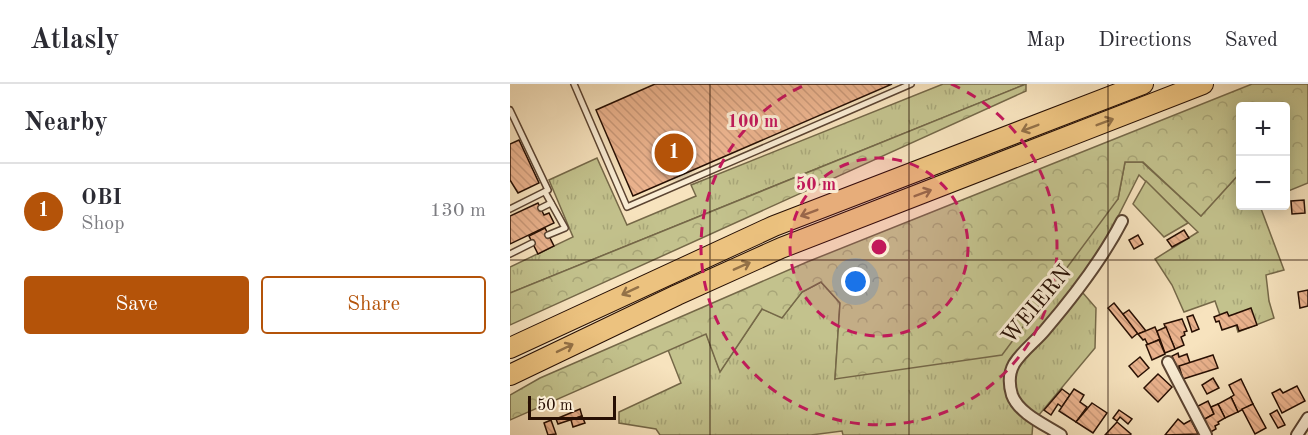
<!DOCTYPE html>
<html lang="en">
<head>
<meta charset="utf-8">
<style>
	:root { --surface:#fff; --page:#f7f7f7; --text:#2b2b33; --muted:#7c7c81; --line:#e1e1e2; --accent:#b45309 }
	body { margin:0; font-family:"Old Standard TT",serif; background:var(--page); color:var(--text) }
	.controls { position:absolute; right:18px; top:18px; display:grid; overflow:hidden; border-radius:6px; box-shadow:0 3px 15px #0003 }
	.controls button { width:54px; height:54px; display:grid; place-items:center; padding:0; border:0; border-bottom:2px solid var(--line); background:var(--surface); color:var(--text); font:30px sans-serif }
	.scale { position:absolute; left:18px; bottom:15px; width:88px; box-sizing:border-box; padding-left:6px; border:3px solid #270f03; border-top:0; font-size:16px; line-height:21px; white-space:nowrap; color:#270f03; -webkit-text-stroke:4px #faedd5; paint-order:stroke }
	.you { position:absolute; left:346px; top:198px; width:21px; height:21px; margin:-15px; border:4px solid #fff; border-radius:50%; background:#1a73e8; box-shadow:0 0 0 9px #1a73e833 }
	.badge { display:grid; place-items:center; width:39px; height:39px; border-radius:50%; background:var(--accent); color:#fff; font-size:20px; font-weight:700 }
	.pin { position:absolute; translate:-50% -50%; border:3px solid #fff; box-shadow:0 2px 6px #0006 }
	.list { margin:0; padding:0; list-style:none }
	h2 { display:flex; justify-content:space-between; align-items:center; height:78px; margin:0; padding:0 24px; font-size:26px }
	h2 small { font-size:20px; font-weight:400; color:var(--muted) }
	.list li { display:grid; grid-template-columns:39px 1fr auto; gap:18px; align-items:center; box-sizing:border-box; height:96px; padding:0 24px; border-top:2px solid var(--line) }
	.list b { display:block; font-size:22px; white-space:nowrap }
	.list p { margin:0; font-size:20px; white-space:nowrap; color:var(--muted) }
	.list em { font-size:20px; font-style:normal; color:var(--muted) }
	.actions { display:flex; gap:12px; padding:18px 24px }
	.actions a { flex:1; padding:14px 0; border:2px solid var(--accent); border-radius:6px; text-align:center; font-size:21px; color:var(--accent) }
	.actions .main { background:var(--accent); color:#fff }
	.map { position:relative; flex:none; width:798px; height:351px; overflow:hidden }
	header { display:flex; align-items:center; gap:36px; box-sizing:border-box; height:84px; padding:0 30px; background:var(--surface); border-bottom:2px solid var(--line) }
	header strong { font-size:28px }
	nav { display:flex; gap:33px; margin-inline-start:auto; font-size:21px }
	main { display:flex }
	aside { flex:1; background:var(--surface) }
	.map>svg:first-child { display:block }
	.grass { fill:url(#grass-tufts); stroke:#756848; stroke-width:1.5 }
	.forest { fill:url(#forest-crowns); stroke:#756848; stroke-width:1.5 }
	.pitch { fill:#c3c28d; stroke:#756848; stroke-width:1.5 }
	.building { fill:url(#building-back-hatch); stroke:#270f03; stroke-width:1.5 }
	.lines { fill:none; stroke-linecap:round; stroke-linejoin:round }
	.lane-casing { stroke:#5b4432; stroke-width:8 }
	.street-casing { stroke:#5b4432; stroke-width:14 }
	.highway-casing { stroke:#270f03; stroke-width:22 }
	.lane { stroke:#faedd5; stroke-width:5 }
	.street { stroke:#faedd5; stroke-width:10 }
	.highway { stroke:#ecc27f; stroke-width:20 }
	.oneway { stroke:#937147 }
	.grid { fill:none; stroke:#270f03; stroke-width:1.5; stroke-opacity:0.55 }
	.ring { fill:none; stroke:#c2185b; stroke-width:3; stroke-dasharray:10 8 }
	.labels { text-anchor:middle; dominant-baseline:central; stroke-width:6; stroke-linejoin:round; paint-order:stroke }
	.street-label { font-size:22px; fill:#270f03; stroke:#faedd5 }
	.centre { fill:#c2185b; stroke:#faedd5; stroke-width:3 }
	.ring-label { font-size:18px; text-anchor:middle; font-weight:bold; fill:#c2185b; stroke:#faedd5; stroke-width:6; stroke-linejoin:round; paint-order:stroke }
</style>
</head>
<body>
<header>
<strong>Atlasly</strong>
<nav><a>Map</a><a>Directions</a><a>Saved</a></nav>
</header>
<main>
<aside>
<h2>Nearby<small></small></h2>
<ul class="list">
<li><span class="badge">1</span><div><b>OBI</b><p>Shop</p></div><em>130 m</em></li>
</ul>
<div class="actions"><a class="main">Save</a><a>Share</a></div>
</aside>
<div class="map">
<svg width="798" height="351" viewBox="0 0 798 351">
	<defs>
		<pattern id="grass-tufts" width="24" height="20" patternUnits="userSpaceOnUse" patternTransform="scale(1.5)"><rect width="24" height="20" fill="#c3c28d"/><path d="M3 7l-1-3M5 7V3M7 7l1-3M15 17l-1-3M17 17v-4M19 17l1-3" fill="none" stroke="#a8a678"/></pattern>
		<pattern id="forest-crowns" width="20" height="18" patternUnits="userSpaceOnUse" patternTransform="scale(1.5)"><rect width="20" height="18" fill="#c3c28d"/><path d="M2 6a3 3 0 1 1 6 0M12 15a3 3 0 1 1 6 0" fill="none" stroke="#a8a678"/></pattern>
		<pattern id="building-back-hatch" width="6" height="6" patternUnits="userSpaceOnUse" patternTransform="scale(1.5)"><rect width="6" height="6" fill="#ebb38e"/><path d="M-1 5l2 2M0 0l6 6M5-1l2 2" fill="none" stroke="#ca9979"/></pattern>
	</defs>
	<rect width="100%" height="100%" fill="#f7e3be"/>
	<filter id="stains"><feTurbulence type="fractalNoise" baseFrequency=".00333" numOctaves="4"/><feColorMatrix values="0 0 0 0 .2 0 0 0 0 .09 0 0 0 0 .02 0 0 0 .5 -.17"/></filter>
	<radialGradient id="worn" r=".72"><stop offset=".6" stop-color="#630" stop-opacity="0"/><stop offset="1" stop-color="#630" stop-opacity=".3"/></radialGradient>
	<g class="grass">
		<path d="M433 0H516L0 209V183L63 153 39 96 87 74 117 141 186 112 181 101Z"/>
		<path d="M615 78H632L691 132 730 89V122H750L774 186 756 191 759 217 764 234 728 248 723 231 711 234 705 217 674 228 662 201 645 175 688 148 629 91 590 168 566 201 586 224 585 264 523 338 522 351H333L332 347 301 351H150L146 345 109 339V328L171 299 158 266 196 249 210 287 252 225 272 233 292 208 311 198 330 219 325 295 608 115Z"/>
	</g>
	<g class="forest">
		<path d="M516 0V7L0 241V209Z"/>
		<path d="M742 0H798V99L776 108V22H730V89L691 132 633 78H615L608 115 492 271 325 295 330 219 311 198 292 208 272 234 252 225 210 288 196 250 0 336V311L30 294 297 178Z"/>
	</g>
	<path class="pitch" d="M636 97 678 139 654 153 623 120Z"/>
	<g class="building">
		<path d="M145 0H382L123 112 86 26Z"/>
		<path d="M9 56 29 99 8 109 0 96V60Z"/>
		<path d="M794 116 795 129 782 130 781 117Z"/>
		<path d="M28 119 34 131 39 129 44 139 0 160V132Z"/>
		<path d="M35 144 44 162 28 170 19 152Z"/>
		<path d="M674 146 679 154 662 163 657 156Z"/>
		<path d="M628 151 633 160 624 165 619 156Z"/>
		<path d="M798 206V222L790 224 788 208Z"/>
		<path d="M604 219 628 249 622 254 598 224Z"/>
		<path d="M741 224 747 241 729 247 727 241 712 246 709 237 706 238 704 233 717 228 719 232Z"/>
		<path d="M619 226 636 247 628 250 613 230Z"/>
		<path d="M683 231 689 245 682 248 677 233Z"/>
		<path d="M672 235 677 247 674 248 675 251 671 253 674 261 665 265 654 240Z"/>
		<path d="M645 243 650 255 638 261 635 255 633 256 628 250Z"/>
		<path d="M656 243 665 265 655 269 647 247Z"/>
		<path d="M649 256 655 270 642 276 636 261Z"/>
		<path d="M668 269 669 273 677 270 680 279 667 284 662 272Z"/>
		<path d="M703 271 708 284 673 295 669 282Z"/>
		<path d="M630 273 639 284 628 293 619 282Z"/>
		<path d="M648 290 662 303 648 318 634 304Z"/>
		<path d="M703 294 709 304 697 310 692 301Z"/>
		<path d="M731 295 743 320 728 328 721 313 724 311 719 301Z"/>
		<path d="M787 302 795 317 772 329 762 309 770 305 773 309Z"/>
		<path d="M552 305 560 311 552 323 548 320 541 331 534 326Z"/>
		<path d="M564 305 574 311 570 318 577 323 566 338 549 327Z"/>
		<path d="M721 313 728 328 715 334 708 320Z"/>
		<path d="M698 317 704 330 693 336 686 323Z"/>
		<path d="M582 319 597 329 583 349 566 338Z"/>
		<path d="M708 320 715 334 708 338 709 340 705 342 706 345 699 349 693 336 704 330 701 323Z"/>
		<path d="M743 320 756 344 745 350 732 325Z"/>
		<path d="M70 325 72 332 48 340 46 335Z"/>
		<path d="M609 326 622 335 618 340 610 333 607 337 603 334Z"/>
		<path d="M767 326 775 341 768 344 760 330Z"/>
		<path d="M72 332 75 339 63 343 61 336Z"/>
		<path d="M668 335 674 340 681 336 688 350 655 351Z"/>
		<path d="M41 336 46 350 38 351 34 339Z"/>
		<path d="M607 338 621 350 620 351H595Z"/>
	</g>
	<g class="lines">
		<defs>
			<g id="lane">
				<path d="M64 0 117 123 401 0"/>
				<path d="M0 26 38 106 0 125"/>
				<path d="M35 108 55 144 38 151"/>
				<path d="M31 124 41 119"/>
				<path d="M0 170 22 159"/>
			</g>
			<g id="street">
				<path d="M658 278 696 351"/>
				<path d="M551 351C536 341 509 330 502 311 499 301 499 289 504 280 512 267 526 257 535 246 564 212 592 176 612 137"/>
				<path d="M787 351 798 334"/>
			</g>
			<g id="highway">
				<path d="M0 264 264 142 633 0"/>
				<path d="M0 291 167 211 271 164 693 0"/>
			</g>
		</defs>
		<use href="#lane" class="lane-casing"/>
		<use href="#street" class="street-casing"/>
		<use href="#highway" class="highway-casing"/>
		<use href="#lane" class="lane"/>
		<use href="#street" class="street"/>
		<use href="#highway" class="highway"/>
	</g>
	<defs><path id="oneway-shaft" d="M-6 0H5M1.5-3L5.5 0L1.5 3" fill="none" stroke-width="1.6" stroke-linecap="round" stroke-linejoin="round" transform="scale(1.5)"/></defs>
	<g class="oneway">
		<use href="#oneway-shaft" transform="translate(595 38) rotate(-21)"/>
		<use href="#oneway-shaft" transform="translate(520 44) rotate(159)"/>
		<use href="#oneway-shaft" transform="translate(413 109) rotate(-21)"/>
		<use href="#oneway-shaft" transform="translate(299 129) rotate(159)"/>
		<use href="#oneway-shaft" transform="translate(232 182) rotate(-24)"/>
		<use href="#oneway-shaft" transform="translate(120 207) rotate(155)"/>
		<use href="#oneway-shaft" transform="translate(55 264) rotate(-26)"/>
	</g>
	<path class="grid" d="M200 0V351M399 0V351M598 0V351M0 176H798"/>
	<circle cx="369" cy="163" r="89" fill="#c2185b" fill-opacity=".12"/>
	<g class="ring">
		<circle cx="369" cy="163" r="89"/>
		<path d="M441 0A178 178 0 1 1 297 0"/>
	</g>
	<g class="labels">
		<g class="street-label">
			<text transform="translate(527 221) rotate(-50)">WEIERN</text>
		</g>
	</g>
	<circle cx="369" cy="163" r="9" class="centre"/>
	<g class="ring-label">
		<text x="243" y="43">100 m</text>
		<text x="306" y="106">50 m</text>
	</g>
	<rect width="100%" height="100%" filter="url(#stains)"/>
	<rect width="100%" height="100%" fill="url(#worn)"/>
</svg>
<div class="controls">
<button>+</button>
<button>−</button>
</div>
<div class="scale">50 m</div>
<div class="you"></div>
<div class="pin badge" style="left:164px;top:69px">1</div>
</div>
</main>
</body>
</html>
